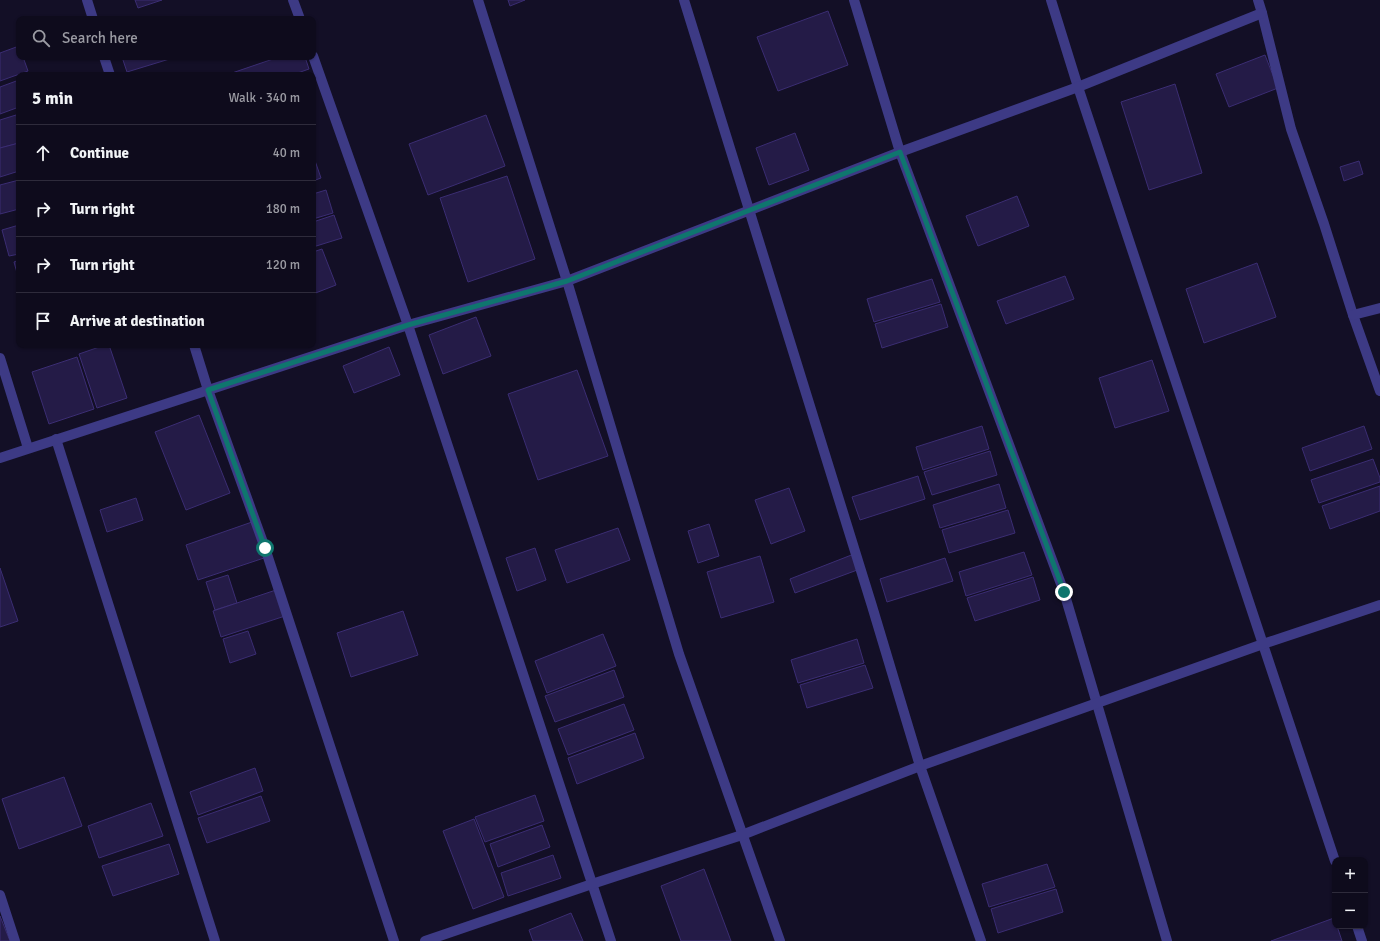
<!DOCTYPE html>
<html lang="en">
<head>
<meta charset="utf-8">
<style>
	:root { --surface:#0e0b1c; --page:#171425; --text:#f1f3f6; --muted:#9b9ba3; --line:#2e2b3b }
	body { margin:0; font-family:Signika,sans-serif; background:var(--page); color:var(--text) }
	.controls { position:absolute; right:12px; bottom:12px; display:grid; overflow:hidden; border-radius:8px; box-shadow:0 1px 3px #0004 }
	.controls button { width:36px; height:36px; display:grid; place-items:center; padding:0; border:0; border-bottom:1px solid var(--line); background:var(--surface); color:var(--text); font:20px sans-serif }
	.stop { position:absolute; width:12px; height:12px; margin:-9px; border:3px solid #0f766e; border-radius:50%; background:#fff }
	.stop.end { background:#0f766e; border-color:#fff; box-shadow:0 1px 4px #0008 }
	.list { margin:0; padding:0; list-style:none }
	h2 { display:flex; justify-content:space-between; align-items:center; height:52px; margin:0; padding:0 16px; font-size:17px }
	h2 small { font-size:13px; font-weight:400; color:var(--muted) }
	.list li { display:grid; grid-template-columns:26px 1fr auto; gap:12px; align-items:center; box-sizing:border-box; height:56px; padding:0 16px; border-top:1px solid var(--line) }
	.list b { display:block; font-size:15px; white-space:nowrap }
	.list em { font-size:13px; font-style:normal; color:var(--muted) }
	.icon { flex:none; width:22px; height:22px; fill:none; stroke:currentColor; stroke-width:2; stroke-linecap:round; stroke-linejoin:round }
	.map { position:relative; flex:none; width:1380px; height:941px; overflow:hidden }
	.search { position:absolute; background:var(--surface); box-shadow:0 1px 3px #0004; left:16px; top:16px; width:300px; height:44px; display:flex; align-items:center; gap:10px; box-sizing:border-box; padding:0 14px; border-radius:8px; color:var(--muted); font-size:15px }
	.panel { position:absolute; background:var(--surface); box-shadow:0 1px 3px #0004; left:16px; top:72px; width:300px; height:276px; border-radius:8px }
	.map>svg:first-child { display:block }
	.building { fill:#241b47; stroke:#3b2d73 }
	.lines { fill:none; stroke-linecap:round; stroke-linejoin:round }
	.minor { stroke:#3d3a85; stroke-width:10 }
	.route { stroke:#0f766e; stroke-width:5 }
</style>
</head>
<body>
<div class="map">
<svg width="1380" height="941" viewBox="0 0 1380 941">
	<rect width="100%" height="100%" fill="#130f26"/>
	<g class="building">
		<path d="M135 0H162L138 8Z"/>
		<path d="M508 0H525L510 6Z"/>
		<path d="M828 11 848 65 778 91 757 37Z"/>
		<path d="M19 46V57H23L28 71 0 81V53Z"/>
		<path d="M1265 55 1278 88 1229 107 1216 74Z"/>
		<path d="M122 57H176L127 72Z"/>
		<path d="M279 57H305L309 69 292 75H233L232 73Z"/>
		<path d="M19 80V107L0 114V87Z"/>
		<path d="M1175 84 1202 173 1149 190 1121 102Z"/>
		<path d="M16 115 19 127V143L0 148V120Z"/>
		<path d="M486 115 505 166 428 195 409 144Z"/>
		<path d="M795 133 809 170 769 185 756 148Z"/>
		<path d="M19 143V171L0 177V148Z"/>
		<path d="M313 155 321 178 313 181Z"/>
		<path d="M1359 161 1363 174 1344 181 1340 167Z"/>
		<path d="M507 176 535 259 468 282 440 198Z"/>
		<path d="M19 180V209L0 214V185Z"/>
		<path d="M326 190 333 213 313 219V194Z"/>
		<path d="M1017 196 1029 226 978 246 966 216Z"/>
		<path d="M334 215 342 238 313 247V222Z"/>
		<path d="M19 225V254L9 256 2 230Z"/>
		<path d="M322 249 336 285 313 294V252Z"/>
		<path d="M19 260V280L14 262Z"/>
		<path d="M1257 263 1276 317 1204 343 1186 289Z"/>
		<path d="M1065 276 1074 299 1006 324 997 301Z"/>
		<path d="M932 279 940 302 874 322 867 299Z"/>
		<path d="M941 304 948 327 882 348 875 324Z"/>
		<path d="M476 317 491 356 443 374 429 335Z"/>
		<path d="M105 345H109L127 398 97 408 79 354Z"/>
		<path d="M389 347 400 375 354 393 343 366Z"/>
		<path d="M77 357 94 409 49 424 32 372Z"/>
		<path d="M1152 360 1169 411 1115 428 1099 378Z"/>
		<path d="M577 370 608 456 538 480 508 394Z"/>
		<path d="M199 415 230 493 186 510 155 432Z"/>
		<path d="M982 426 989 449 923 470 916 447Z"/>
		<path d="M1364 426 1372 449 1310 471 1302 448Z"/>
		<path d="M990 451 997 475 932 495 924 472Z"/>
		<path d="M1373 459 1380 478V482L1319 503 1311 480Z"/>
		<path d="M918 476 925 499 860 520 852 497Z"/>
		<path d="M999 484 1006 508 940 528 933 505Z"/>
		<path d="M1380 486V511L1330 529 1322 506Z"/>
		<path d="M789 488 805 531 771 544 755 500Z"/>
		<path d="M136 498 143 520 107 532 100 510Z"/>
		<path d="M1008 510 1015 533 949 553 942 530Z"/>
		<path d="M252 522 264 558 198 580 186 545Z"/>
		<path d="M709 524 719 556 698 563 688 531Z"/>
		<path d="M618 528 630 560 567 583 555 550Z"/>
		<path d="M535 548 546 580 517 591 506 558Z"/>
		<path d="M1024 552 1032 575 966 596 959 572Z"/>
		<path d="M854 554 860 569 795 593 790 579Z"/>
		<path d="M760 556 774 602 721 618 707 572Z"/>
		<path d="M945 558 953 581 887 602 880 579Z"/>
		<path d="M0 568 18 621 0 627Z"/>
		<path d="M228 575 237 603 215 610 206 582Z"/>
		<path d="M1033 577 1040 600 975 621 967 598Z"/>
		<path d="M276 590 285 616 221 637 213 611Z"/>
		<path d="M403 611 418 655 351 677 337 633Z"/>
		<path d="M248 631 256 654 230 663 223 639Z"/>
		<path d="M603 634 616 666 547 693 535 661Z"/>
		<path d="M857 639 864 663 798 683 791 660Z"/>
		<path d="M865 665 873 688 807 708 800 685Z"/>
		<path d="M614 670 624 697 555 722 545 696Z"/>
		<path d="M624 704 634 730 568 755 558 729Z"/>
		<path d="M635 733 644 758 577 784 568 758Z"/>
		<path d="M255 768 263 791 198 815 190 792Z"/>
		<path d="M64 777 82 826 19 849 2 799Z"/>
		<path d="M535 795 544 821 485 842 475 817Z"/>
		<path d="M261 796 270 821 207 843 198 818Z"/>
		<path d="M151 803 163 836 99 858 88 826Z"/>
		<path d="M474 819 504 897 473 909 443 831Z"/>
		<path d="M542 825 550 847 498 867 490 844Z"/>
		<path d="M169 844 179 874 113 896 102 866Z"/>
		<path d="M553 855 561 878 508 896 501 873Z"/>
		<path d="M1047 864 1055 887 989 907 982 884Z"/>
		<path d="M704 869 731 941H681L661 886Z"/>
		<path d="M1056 889 1063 912 998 933 991 909Z"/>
		<path d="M571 913 583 941H533L529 930Z"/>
		<path d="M0 916 10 941H0Z"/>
		<path d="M1334 918 1335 926H1337L1342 941H1271Z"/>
	</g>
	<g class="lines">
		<g class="minor">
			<path d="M87 0 93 19"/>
			<path d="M293 0 300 19"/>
			<path d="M478 0 567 281 679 654 780 941"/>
			<path d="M684 0 872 606 920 766 981 941"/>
			<path d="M854 0 900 152 1064 592 1167 941"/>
			<path d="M1051 0 1078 87 1335 861"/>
			<path d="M1258 0 1262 13 1291 129 1324 224 1353 315 1380 391"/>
			<path d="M313 56 408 325 611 941"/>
			<path d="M104 57 110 75"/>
			<path d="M1353 315 1380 308"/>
			<path d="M194 345 208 390 265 548 394 941"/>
			<path d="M0 358 28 448"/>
			<path d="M56 439 215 941"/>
			<path d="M0 458 408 325 567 281 900 152 1078 87 1262 13"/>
			<path d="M0 895 15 941"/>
			<path d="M1357 926 1362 941"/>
			<path d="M425 941 592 884 742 835 920 766 1263 644 1380 605"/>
		</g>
	</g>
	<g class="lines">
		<path class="route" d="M265 548 208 390 408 325 567 281 900 152 1064 592"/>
	</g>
</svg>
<div class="controls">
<button>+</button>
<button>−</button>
</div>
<div class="stop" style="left:265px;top:548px"></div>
<div class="stop end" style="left:1064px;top:592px"></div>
<div class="search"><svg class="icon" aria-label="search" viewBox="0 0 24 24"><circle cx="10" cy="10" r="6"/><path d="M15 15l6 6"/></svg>Search here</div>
<section class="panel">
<h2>5 min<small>Walk · 340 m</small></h2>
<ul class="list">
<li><svg class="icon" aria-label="ahead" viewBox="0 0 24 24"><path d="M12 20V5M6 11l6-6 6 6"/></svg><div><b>Continue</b></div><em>40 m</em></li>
<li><svg class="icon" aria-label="right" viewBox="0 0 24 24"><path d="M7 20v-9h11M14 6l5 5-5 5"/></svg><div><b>Turn right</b></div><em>180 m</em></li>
<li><svg class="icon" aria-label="right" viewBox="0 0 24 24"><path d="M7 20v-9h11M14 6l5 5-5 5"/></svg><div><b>Turn right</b></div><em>120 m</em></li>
<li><svg class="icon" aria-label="arrive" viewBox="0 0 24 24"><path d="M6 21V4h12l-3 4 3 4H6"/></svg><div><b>Arrive at destination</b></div></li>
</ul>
</section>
</div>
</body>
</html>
